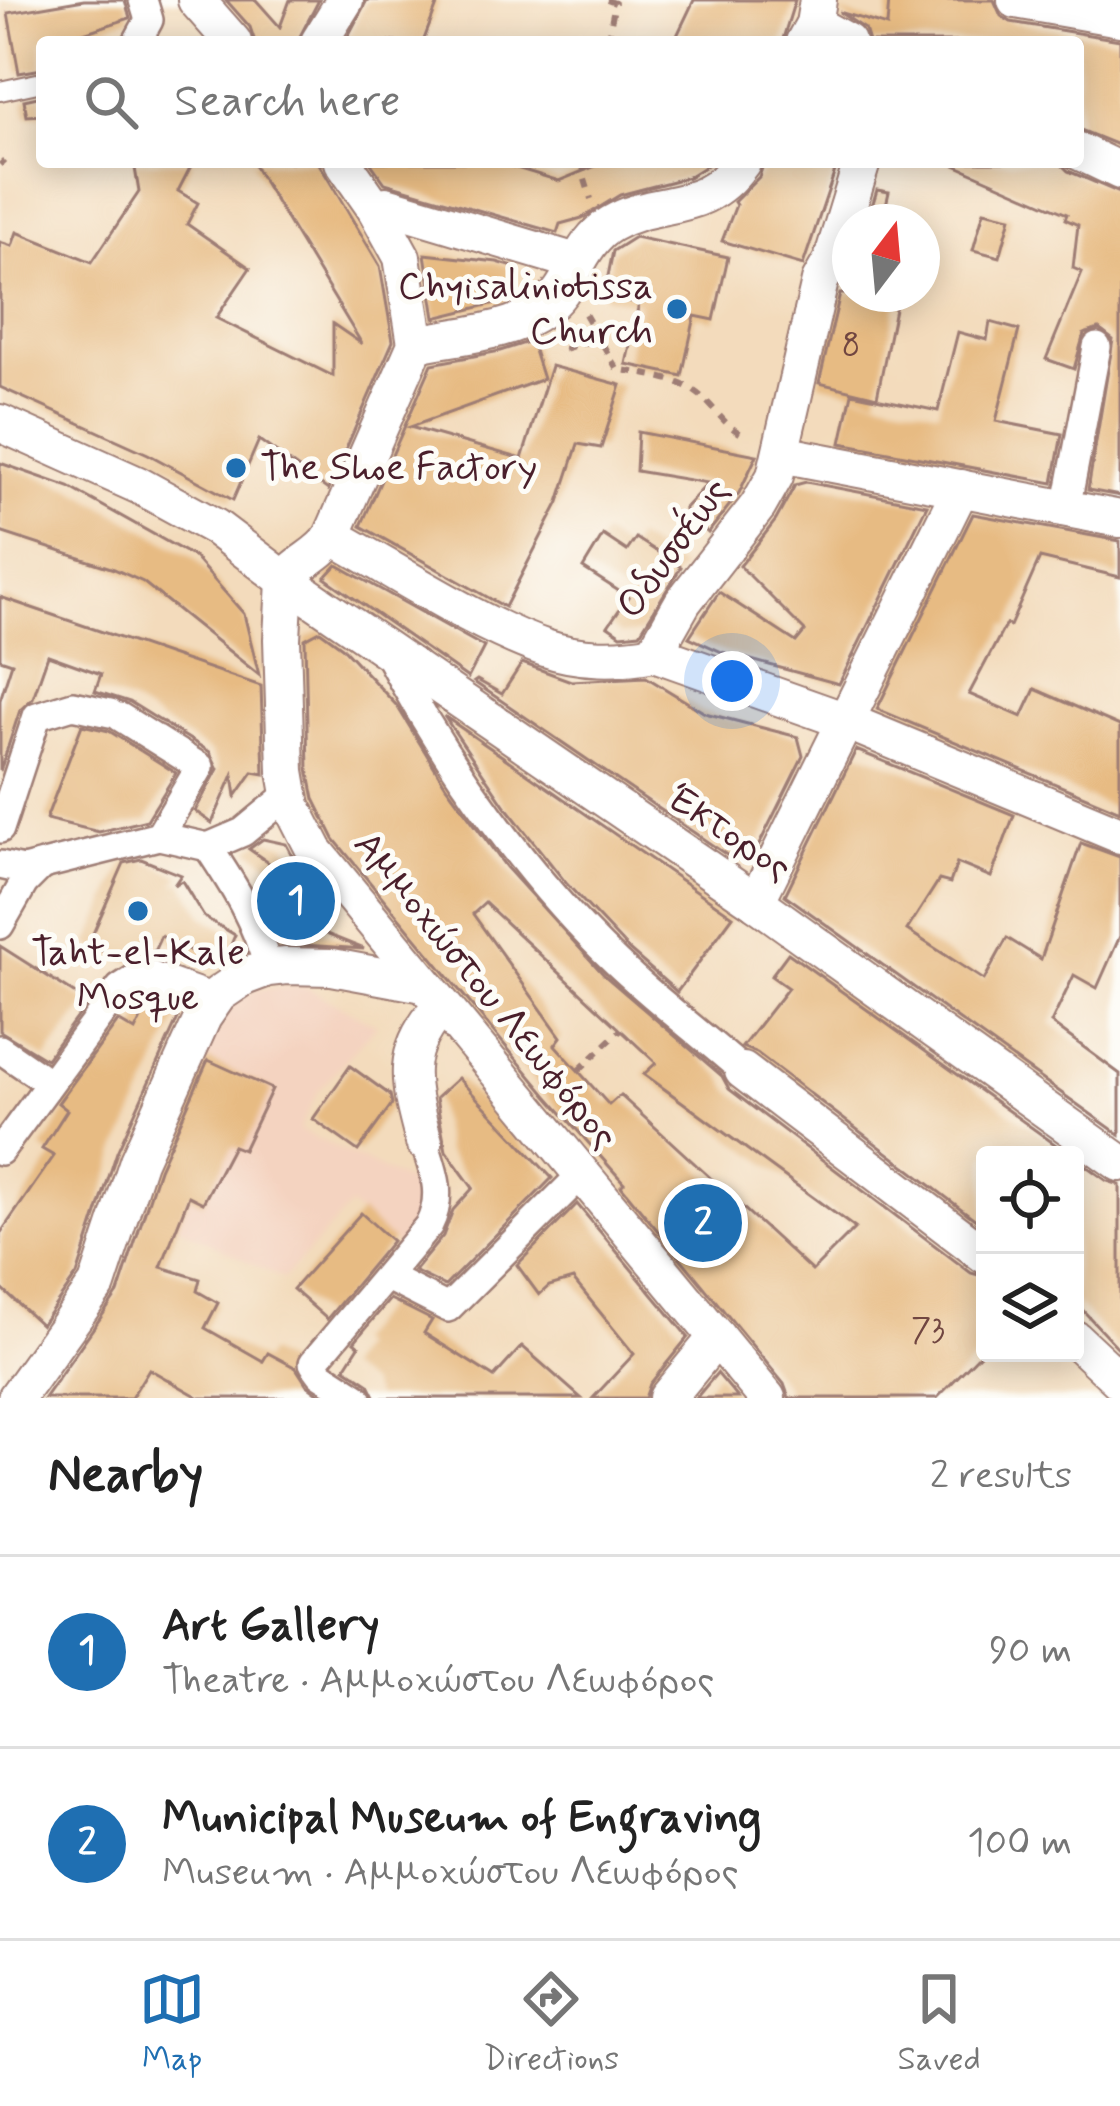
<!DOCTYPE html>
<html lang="en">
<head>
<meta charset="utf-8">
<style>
	:root { --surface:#fff; --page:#f2f2f2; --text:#222; --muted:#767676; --line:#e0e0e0; --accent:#1f6fb2 }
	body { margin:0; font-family:Mynerve,sans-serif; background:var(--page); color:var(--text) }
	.controls { position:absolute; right:36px; bottom:36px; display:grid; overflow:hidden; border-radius:12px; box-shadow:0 6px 30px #0003 }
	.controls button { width:108px; height:108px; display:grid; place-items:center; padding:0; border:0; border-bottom:3px solid var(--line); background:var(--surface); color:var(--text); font:60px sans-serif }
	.compass { position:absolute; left:832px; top:204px; width:108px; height:108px; border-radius:50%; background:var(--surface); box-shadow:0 6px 30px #0003; rotate:16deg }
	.you { position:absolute; left:732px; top:681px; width:42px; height:42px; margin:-30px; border:9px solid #fff; border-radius:50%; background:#1a73e8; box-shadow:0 0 0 18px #1a73e833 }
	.badge { display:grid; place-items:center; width:78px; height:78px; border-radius:50%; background:var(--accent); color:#fff; font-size:39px; font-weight:700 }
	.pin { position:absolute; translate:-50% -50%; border:6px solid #fff; box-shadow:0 3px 12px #0006 }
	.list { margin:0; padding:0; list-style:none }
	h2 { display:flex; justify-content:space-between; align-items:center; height:156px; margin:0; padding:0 48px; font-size:51px }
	h2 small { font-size:39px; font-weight:400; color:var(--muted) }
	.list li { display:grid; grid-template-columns:78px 1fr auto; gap:36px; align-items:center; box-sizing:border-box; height:192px; padding:0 48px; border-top:3px solid var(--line) }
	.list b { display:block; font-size:45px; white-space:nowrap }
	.list p { margin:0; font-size:39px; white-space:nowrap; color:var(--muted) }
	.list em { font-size:39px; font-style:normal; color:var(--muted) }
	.icon { flex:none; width:66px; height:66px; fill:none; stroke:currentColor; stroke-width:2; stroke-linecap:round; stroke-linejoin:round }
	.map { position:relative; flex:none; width:1120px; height:1398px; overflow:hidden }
	.search { position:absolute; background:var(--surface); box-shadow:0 6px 30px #0003; left:36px; right:36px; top:36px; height:132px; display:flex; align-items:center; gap:30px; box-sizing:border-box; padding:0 42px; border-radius:12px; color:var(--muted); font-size:45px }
	.sheet { height:540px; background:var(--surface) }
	nav { display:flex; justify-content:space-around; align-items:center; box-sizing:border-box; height:168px; border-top:3px solid var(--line); background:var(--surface); font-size:33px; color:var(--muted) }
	nav a { display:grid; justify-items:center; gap:6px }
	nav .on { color:var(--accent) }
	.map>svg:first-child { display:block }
	.built { fill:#f4d3c0 }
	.building { fill:#e7bb83; fill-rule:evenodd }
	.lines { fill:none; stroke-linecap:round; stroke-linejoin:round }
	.service-casing { stroke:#9e7d74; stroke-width:22 }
	.pedestrian-casing { stroke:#9e7d74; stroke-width:32 }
	.minor-casing { stroke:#9e7d74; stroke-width:40 }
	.path { stroke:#9e7d74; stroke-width:6; stroke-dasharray:9 9; stroke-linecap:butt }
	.service { stroke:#fff; stroke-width:18 }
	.pedestrian { stroke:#fff; stroke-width:27 }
	.minor { stroke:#fff; stroke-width:36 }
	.poi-dot { fill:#1f6fb2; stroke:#fdfcf7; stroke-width:4.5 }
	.labels { text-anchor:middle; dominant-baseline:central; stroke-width:10; stroke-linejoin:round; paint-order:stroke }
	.number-label { font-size:33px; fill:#714641 }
	.poi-label { font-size:39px; fill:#4a1f2b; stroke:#fdfcf7; text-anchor:end }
	.street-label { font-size:39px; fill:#4a1f2b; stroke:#fdfcf7 }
</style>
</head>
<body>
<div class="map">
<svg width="1120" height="1398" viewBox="0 0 1120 1398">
	<rect width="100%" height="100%" fill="#fdfcf7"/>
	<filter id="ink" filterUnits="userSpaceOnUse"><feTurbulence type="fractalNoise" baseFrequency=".00833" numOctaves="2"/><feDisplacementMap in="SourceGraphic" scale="24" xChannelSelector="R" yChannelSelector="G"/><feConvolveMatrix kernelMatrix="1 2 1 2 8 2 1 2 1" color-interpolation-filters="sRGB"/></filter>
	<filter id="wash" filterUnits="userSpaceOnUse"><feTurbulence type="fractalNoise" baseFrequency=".004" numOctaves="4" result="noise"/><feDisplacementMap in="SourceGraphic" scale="48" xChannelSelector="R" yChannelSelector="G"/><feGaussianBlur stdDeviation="2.7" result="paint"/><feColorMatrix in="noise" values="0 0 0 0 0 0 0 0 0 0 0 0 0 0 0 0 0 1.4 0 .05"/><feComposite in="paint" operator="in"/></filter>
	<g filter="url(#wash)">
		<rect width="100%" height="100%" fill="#f3dbbc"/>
		<path class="built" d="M304 986 376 1025 318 1091 299 1130 425 1190 421 1222 399 1247 350 1206 283 1279 134 1204 224 1012 253 990Z"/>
		<g id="blocks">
			<g class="building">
				<path d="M84 0H125L130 18 77 35 78 42H42V69L19 73 8 13Z"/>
				<path d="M226 0H256L280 27 290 0H319L297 42H255L250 27Z"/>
				<path d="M367 0H439L423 42H345Z"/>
				<path d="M694 0H795L782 42H674Z"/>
				<path d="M889 0H994L1001 16 1011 22 1120 40V146L1078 129V42H869L865 29 839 12 887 26Z"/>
				<path d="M42 96V115L27 116 24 100Z"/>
				<path d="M134 162H193L178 191 198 203 187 224 250 268 216 318 333 376V324L362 344 252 162H318L380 266 393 341 328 490 259 440 233 500 148 454 0 387V242L12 246 17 232 92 262 139 192Z"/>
				<path d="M370 162H497L559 181 605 162H712L688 177 620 195 582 218 560 224 557 233 385 183Z"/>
				<path d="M764 162H838L803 265 722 241 736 205 734 202 759 177Z"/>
				<path d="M948 162H1059L1068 171 1120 193V496L1088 490 1113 340 1099 329 1084 334 1074 369 1046 359 1082 272 1073 268 1078 225 1065 219 1067 214Z"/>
				<path d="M877 190 889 192 882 222H867Z"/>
				<path d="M984 211 1011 217 1000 257 973 250Z"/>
				<path d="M635 237 728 257 714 320 695 316 682 376 626 364 639 303 604 296 613 251Z"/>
				<path d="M425 254 497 262 517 268 516 298 435 318Z"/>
				<path d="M840 294H898L877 397 819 383Z"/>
				<path d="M990 322 1019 330 996 421 1062 434 1053 483 841 443 852 393 938 411 958 332 987 340Z"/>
				<path d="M531 341 543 379 410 427 522 459 551 366 621 385 601 448 578 444 559 502 505 607 361 526 432 364 500 351Z"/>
				<path d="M638 432 757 455 739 493 708 533 684 509 708 483 636 471Z"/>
				<path d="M0 463 69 487 194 557 244 614 259 675 143 582 114 569 0 532Z"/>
				<path d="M806 482 927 505 839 684 722 652 689 637 719 592 796 642 805 631 740 566 776 520 795 485Z"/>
				<path d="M973 514 1120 541V577L1040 558 1010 626 1006 624 969 694 1022 717 1035 689 1120 726V811L877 709Z"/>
				<path d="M603 535 627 551 636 538 681 567 640 633 621 635 608 626 628 597 583 568Z"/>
				<path d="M337 565 484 647 468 678 325 578Z"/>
				<path d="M0 597 261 686 264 774 253 772 236 796 233 775 212 823 195 811 218 769 210 752 130 702 95 691 101 674 48 655 33 698 20 710 0 771V700L12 663 0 659Z"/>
				<path d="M320 631 342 647 397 706 446 786 506 867 605 976 722 1076 729 1089 971 1273 985 1277V1349L937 1398H789L784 1384 621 1186 624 1183 547 1096 334 839 314 799 308 769 305 639ZM485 903 656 1063 644 1074 855 1228 812 1271 620 1095 609 1105 555 1045 561 1037 473 914Z"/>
				<path d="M522 663 571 681 646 677 705 713 798 737 803 756 754 855 734 860 474 682 477 680 502 694Z"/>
				<path d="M444 716 733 916 677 992 629 950 566 883 505 806Z"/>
				<path d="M82 725 109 731 176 773 147 820 99 832 46 819Z"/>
				<path d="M856 750 1014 815 991 877 957 863 950 883 939 880 907 930 984 980 1007 938 1041 959 1081 843 1120 857V936L1097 988 1074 975 1051 1023 1120 1074V1135L785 895Z"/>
				<path d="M263 839 286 844 297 865 333 908 249 849Z"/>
				<path d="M141 859 181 875 174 885 182 881 204 917 235 935 223 964 220 966 161 936 151 958 138 961 129 962 88 945 124 863Z"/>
				<path d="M266 910 364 949 289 944 274 929Z"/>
				<path d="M0 946 88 1002 46 1059 0 1031Z"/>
				<path d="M788 953 1070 1155H985V1227L757 1053 742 1047 788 988 771 976Z"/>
				<path d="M148 1004 178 1018 117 1152 77 1275 41 1325 0 1287V1234L54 1156 42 1149 67 1110 58 1103 118 1021 135 1031Z"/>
				<path d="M208 1060 272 1089 243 1150 233 1146 203 1203 189 1196 161 1267 200 1279 197 1291 218 1303 205 1328 263 1361 268 1353 296 1368 307 1385 325 1398H200L149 1369 131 1398H44L118 1293 159 1169Z"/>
				<path d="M350 1066 390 1095 392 1104 358 1151 313 1119Z"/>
				<path d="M458 1078 552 1178 445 1286 414 1271 443 1236 453 1210 473 1188 446 1151 436 1098Z"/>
				<path d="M1075 1158 1107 1181 1120 1185V1350L1075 1302Z"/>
				<path d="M577 1204 688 1337 650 1384 645 1398H593L634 1354 573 1279 549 1286 539 1295 517 1265Z"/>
				<path d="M361 1213 392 1241 327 1319 293 1289Z"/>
				<path d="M390 1299 432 1320 424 1333 494 1377 522 1346 581 1398H376L369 1384 345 1368 359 1346 354 1342Z"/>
				<path d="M717 1373 738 1398H696Z"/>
			</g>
		</g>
	</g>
	<g filter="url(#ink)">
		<use href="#blocks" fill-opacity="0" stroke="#9e7d74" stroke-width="3"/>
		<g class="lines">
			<defs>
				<path id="service" d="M0 91 42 82"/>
				<g id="pedestrian">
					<path d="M137 42 149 20 143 0"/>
					<path d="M1066 509 1097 347"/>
					<path d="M387 652C442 758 530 881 617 963 657 1001 701 1034 743 1071"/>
					<path d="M120 717 200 767 159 836"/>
					<path d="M0 829 37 716 73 705 110 713"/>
					<path d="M208 847C234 886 256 921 268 968"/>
					<path d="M0 865 23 870 159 836 208 847 243 832 289 794"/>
					<path d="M0 925 24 883 41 866"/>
					<path d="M0 1049 48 1082"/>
					<path d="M0 1151 120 988 134 979 150 980"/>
					<path d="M387 1277 448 1308 581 1175"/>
					<path d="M358 1398 321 1374 313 1363 429 1225C444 1195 434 1172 424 1142"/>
				</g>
				<g id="minor">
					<path d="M196 0 233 42"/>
					<path d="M1016 0 1120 18"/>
					<path d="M814 24 847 42"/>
					<path d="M319 42 345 0"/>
					<path d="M804 42 814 24 818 0"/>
					<path d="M1078 151 1120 171"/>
					<path d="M375 208 386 205 576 262"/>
					<path d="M416 344C463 334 531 333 561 291 577 268 585 239 611 224 661 195 701 218 742 162"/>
					<path d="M0 423 138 485 215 527 285 580 756 902 1120 1163"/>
					<path d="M781 454 1120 519"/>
					<path d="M332 536C396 571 477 625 545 648 579 660 619 660 654 653L846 721 1120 835"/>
					<path d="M285 580 282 639 286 771 292 806 315 851 767 1398"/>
					<path d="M285 580C298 561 320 556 332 536L416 344 402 257 375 208 343 162"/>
					<path d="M654 653 683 602 758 506 775 476 820 281 832 260 862 162"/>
					<path d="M756 902 961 488"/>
					<path d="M150 980 212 1002"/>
					<path d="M743 1071 985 1255"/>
					<path d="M424 1142C409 1085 398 1052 442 1006"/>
					<path d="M1075 1339 1120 1381"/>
					<path d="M16 1398 97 1285 138 1161 203 1017 219 994 244 977 268 968 286 966 332 967 424 984"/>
					<path d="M667 1398 717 1337"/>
				</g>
			</defs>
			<use href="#service" class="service-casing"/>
			<use href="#pedestrian" class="pedestrian-casing"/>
			<use href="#minor" class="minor-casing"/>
			<g class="path">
				<path d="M607 0 615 3 607 42"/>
				<path d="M0 161 4 165"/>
				<path d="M585 162 583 173 591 199"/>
				<path d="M585 314 617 369C641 374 674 377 694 391 715 405 722 426 746 436"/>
				<path d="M564 349 600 338"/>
				<path d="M579 1070 621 1030"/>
			</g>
			<use href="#service" class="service"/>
			<use href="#pedestrian" class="pedestrian"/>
			<use href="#minor" class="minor"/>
		</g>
	</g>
	<g class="poi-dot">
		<circle cx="677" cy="309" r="12"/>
		<circle cx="236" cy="468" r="12"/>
		<circle cx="138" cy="911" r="12"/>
	</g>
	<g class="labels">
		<g class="number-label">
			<text x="851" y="346">8</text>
			<text x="928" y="1331">73</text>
		</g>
		<g class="poi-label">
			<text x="653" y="287">Chyisaliniotissa<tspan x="653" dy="45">Church</tspan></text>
			<text x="260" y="468" text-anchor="start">The Shoe Factory</text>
			<text x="138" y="953" text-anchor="middle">Taht-el-Kale<tspan x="138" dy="45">Mosque</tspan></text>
		</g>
		<g class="street-label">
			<text transform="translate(674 549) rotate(-54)">Οδυσσέως</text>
			<text transform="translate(729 834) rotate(34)">Έκτορος</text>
			<text transform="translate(485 991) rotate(51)">Αμμοχώστου Λεωφόρος</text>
		</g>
	</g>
</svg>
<div class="controls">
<button><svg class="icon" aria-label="locate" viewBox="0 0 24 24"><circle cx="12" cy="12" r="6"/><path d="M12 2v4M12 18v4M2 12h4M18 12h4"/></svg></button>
<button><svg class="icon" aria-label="layers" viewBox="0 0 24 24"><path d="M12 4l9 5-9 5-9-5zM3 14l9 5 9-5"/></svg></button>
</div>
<svg class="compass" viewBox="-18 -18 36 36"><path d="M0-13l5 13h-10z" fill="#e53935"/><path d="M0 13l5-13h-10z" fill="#767676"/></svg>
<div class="you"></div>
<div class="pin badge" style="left:296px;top:901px">1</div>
<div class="pin badge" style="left:703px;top:1223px">2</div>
<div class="search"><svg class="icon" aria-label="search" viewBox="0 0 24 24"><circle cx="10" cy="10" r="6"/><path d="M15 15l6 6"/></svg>Search here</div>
</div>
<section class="sheet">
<h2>Nearby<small>2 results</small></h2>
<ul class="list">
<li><span class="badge">1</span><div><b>Art Gallery</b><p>Theatre · Αμμοχώστου Λεωφόρος</p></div><em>90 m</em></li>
<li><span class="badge">2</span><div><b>Municipal Museum of Engraving</b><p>Museum · Αμμοχώστου Λεωφόρος</p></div><em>100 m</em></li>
</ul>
</section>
<nav>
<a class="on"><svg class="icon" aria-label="map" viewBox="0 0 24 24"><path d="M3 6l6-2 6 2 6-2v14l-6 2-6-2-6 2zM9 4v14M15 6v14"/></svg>Map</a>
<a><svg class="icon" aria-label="directions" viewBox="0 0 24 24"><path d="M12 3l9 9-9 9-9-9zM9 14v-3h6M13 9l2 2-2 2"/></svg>Directions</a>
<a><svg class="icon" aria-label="saved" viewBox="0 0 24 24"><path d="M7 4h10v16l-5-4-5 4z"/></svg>Saved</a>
</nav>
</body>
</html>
